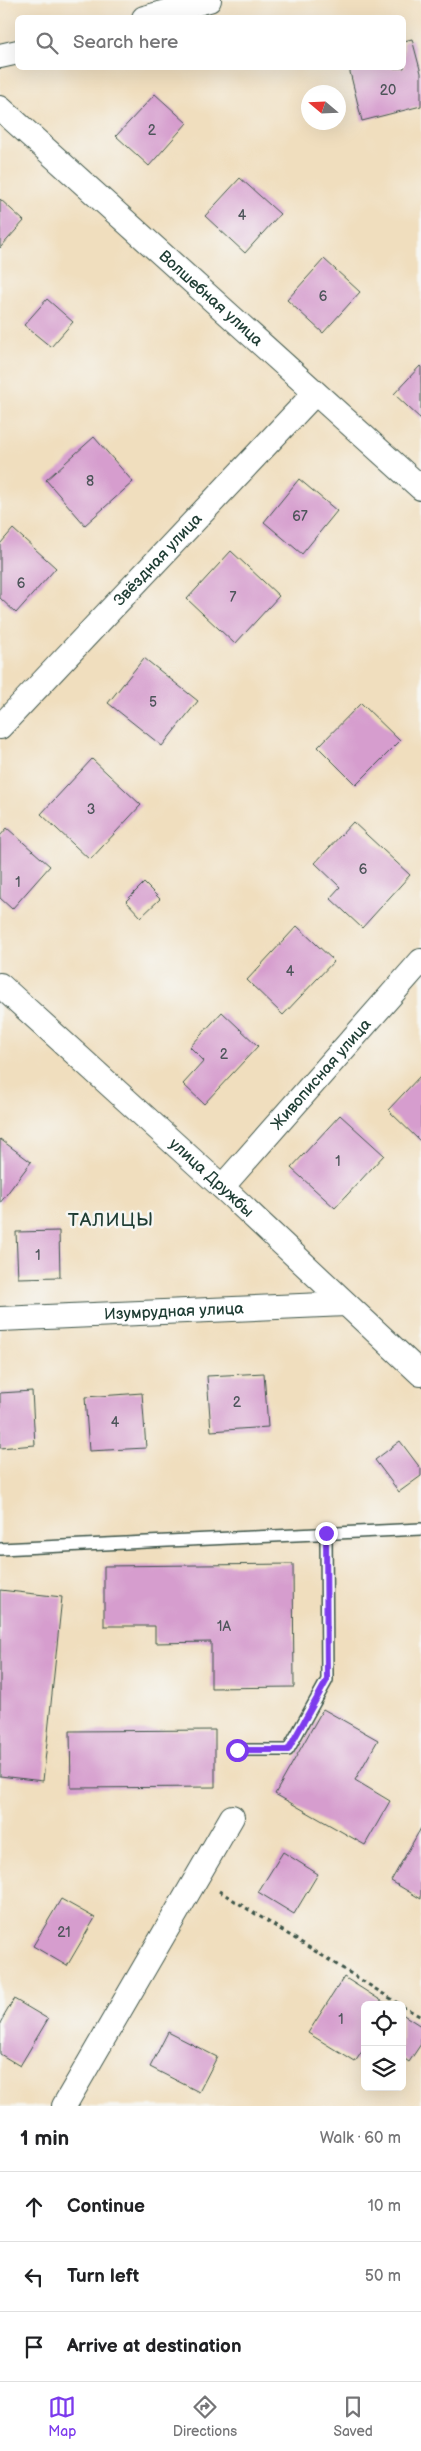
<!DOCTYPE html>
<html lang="en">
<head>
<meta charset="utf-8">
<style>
	:root { --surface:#fff; --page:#f2f2f2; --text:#202124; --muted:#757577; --line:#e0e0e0; --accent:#7c3aed }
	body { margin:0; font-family:"Balsamiq Sans",sans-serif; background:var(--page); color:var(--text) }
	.controls { position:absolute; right:15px; bottom:15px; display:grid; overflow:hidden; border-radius:8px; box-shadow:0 5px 20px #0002 }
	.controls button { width:45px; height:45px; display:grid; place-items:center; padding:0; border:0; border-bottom:1px solid var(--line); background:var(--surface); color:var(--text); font:25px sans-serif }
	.compass { position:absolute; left:301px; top:85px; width:45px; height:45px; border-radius:50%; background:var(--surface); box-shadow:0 5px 20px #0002; rotate:289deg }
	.stop { position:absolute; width:15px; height:15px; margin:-11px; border:4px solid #7c3aed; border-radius:50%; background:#fff }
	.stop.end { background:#7c3aed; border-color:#fff; box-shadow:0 1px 5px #0008 }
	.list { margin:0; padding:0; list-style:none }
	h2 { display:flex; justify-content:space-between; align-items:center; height:65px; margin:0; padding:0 20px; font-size:21px }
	h2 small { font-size:16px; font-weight:400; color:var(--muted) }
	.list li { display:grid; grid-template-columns:32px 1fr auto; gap:15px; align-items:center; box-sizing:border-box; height:70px; padding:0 20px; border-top:1px solid var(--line) }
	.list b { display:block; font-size:19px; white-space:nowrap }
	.list em { font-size:16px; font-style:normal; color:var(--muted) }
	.icon { flex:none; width:28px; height:28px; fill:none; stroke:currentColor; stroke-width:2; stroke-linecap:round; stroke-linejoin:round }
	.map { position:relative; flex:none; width:421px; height:2106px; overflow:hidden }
	.search { position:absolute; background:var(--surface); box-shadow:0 5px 20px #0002; left:15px; right:15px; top:15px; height:55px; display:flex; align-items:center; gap:12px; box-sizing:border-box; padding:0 18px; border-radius:8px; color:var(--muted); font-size:19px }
	.sheet { height:275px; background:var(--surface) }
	nav { display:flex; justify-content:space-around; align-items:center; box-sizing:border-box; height:70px; border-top:1px solid var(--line); background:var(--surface); font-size:14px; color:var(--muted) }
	nav a { display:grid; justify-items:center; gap:2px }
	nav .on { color:var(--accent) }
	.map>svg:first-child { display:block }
	.building { fill:#d69dce }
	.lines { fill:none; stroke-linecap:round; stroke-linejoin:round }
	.service-casing { stroke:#3e5549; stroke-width:14 }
	.minor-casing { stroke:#3e5549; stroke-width:26 }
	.path { stroke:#3e5549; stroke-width:3; stroke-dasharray:4 4; stroke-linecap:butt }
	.service { stroke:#fff; stroke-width:11 }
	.minor { stroke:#fff; stroke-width:24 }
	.route { stroke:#7c3aed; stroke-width:6 }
	.labels { text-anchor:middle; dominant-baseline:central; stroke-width:5; stroke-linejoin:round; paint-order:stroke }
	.number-label { font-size:14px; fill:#4d555a }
	.street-label { font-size:16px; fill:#1f3d34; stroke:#f6f6f2 }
	.quarter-label { font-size:19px; letter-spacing:1px; fill:#1f3d34; stroke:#f6f6f2 }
</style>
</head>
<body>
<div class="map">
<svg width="421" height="2106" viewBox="0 0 421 2106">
	<rect width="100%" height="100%" fill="#f6f6f2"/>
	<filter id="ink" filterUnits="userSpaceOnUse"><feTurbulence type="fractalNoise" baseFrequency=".02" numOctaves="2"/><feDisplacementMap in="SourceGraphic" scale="10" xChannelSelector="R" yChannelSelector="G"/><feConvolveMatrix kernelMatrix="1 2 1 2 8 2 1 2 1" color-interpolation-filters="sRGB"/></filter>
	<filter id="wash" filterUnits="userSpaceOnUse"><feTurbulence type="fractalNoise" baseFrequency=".0096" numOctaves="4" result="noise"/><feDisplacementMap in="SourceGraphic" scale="20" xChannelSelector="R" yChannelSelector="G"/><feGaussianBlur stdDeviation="1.12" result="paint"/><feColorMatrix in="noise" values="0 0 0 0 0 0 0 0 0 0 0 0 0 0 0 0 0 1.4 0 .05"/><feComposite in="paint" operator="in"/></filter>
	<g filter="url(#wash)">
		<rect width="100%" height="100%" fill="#f0debe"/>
		<g id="blocks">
			<g class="building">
				<path d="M412 39 421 73V106L362 121 349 68H404V41Z"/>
				<path d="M155 94 187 123 149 166 116 136Z"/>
				<path d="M240 178 280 214 245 253 205 216Z"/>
				<path d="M0 199 24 221 0 248Z"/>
				<path d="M324 259 360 292 323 333 287 300Z"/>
				<path d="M47 299 73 322 51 347 24 325Z"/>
				<path d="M420 366 421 367V419L394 394Z"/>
				<path d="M94 437 133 482 85 525 46 480Z"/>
				<path d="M299 479 337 511 302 554 264 522Z"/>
				<path d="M13 529 56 568 16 613 0 598V544Z"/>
				<path d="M231 551 279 596 235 644 187 599Z"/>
				<path d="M144 658 198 701 162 746 108 703Z"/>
				<path d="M361 703 400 741 356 785 318 747Z"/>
				<path d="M92 759 141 805 90 860 41 814Z"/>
				<path d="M353 822 410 875 362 928 330 898 340 887 315 863Z"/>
				<path d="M7 828 50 866 12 909 0 898V836Z"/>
				<path d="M144 883 160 899 141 917 126 901Z"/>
				<path d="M297 926 334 961 283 1015 247 980Z"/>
				<path d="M222 1012 258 1046 204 1104 183 1084 204 1061 190 1047Z"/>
				<path d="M421 1075V1142L388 1110Z"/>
				<path d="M340 1115 384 1155 335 1208 291 1168Z"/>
				<path d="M0 1139 31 1162 0 1203Z"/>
				<path d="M59 1231 60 1277 18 1278 16 1232Z"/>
				<path d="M264 1373 268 1427 211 1431 207 1376Z"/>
				<path d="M32 1391 35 1445 0 1448V1393Z"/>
				<path d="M142 1393 146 1448 89 1451 85 1397Z"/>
				<path d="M400 1441 421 1469V1476L399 1492 375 1460Z"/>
				<path d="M293 1564 294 1687 211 1688V1642L155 1643V1626H104V1566Z"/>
				<path d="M0 1590 62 1597 43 1781 0 1776Z"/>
				<path d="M323 1709 378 1740 355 1780 390 1801 365 1845 275 1794Z"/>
				<path d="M215 1730V1787L71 1788 70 1731Z"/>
				<path d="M421 1828V1899L391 1881Z"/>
				<path d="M283 1852 318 1874 294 1914 258 1892Z"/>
				<path d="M61 1899 95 1918 67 1966 33 1946Z"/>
				<path d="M344 1977 388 2005H365V2047L355 2062 308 2033Z"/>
				<path d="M14 1999 48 2019 20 2066 0 2054V2023Z"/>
				<path d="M402 2014 421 2026V2044L409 2062 402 2057Z"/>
				<path d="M168 2032 217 2057 199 2092 150 2067Z"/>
			</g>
		</g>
	</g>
	<g filter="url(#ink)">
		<use href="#blocks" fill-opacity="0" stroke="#3e5549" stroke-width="1"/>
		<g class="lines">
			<defs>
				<g id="service">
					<path d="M0 1549 421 1529"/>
					<path d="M237 1750H288L327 1680 326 1533"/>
				</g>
				<g id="minor">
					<path d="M144 18 209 0"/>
					<path d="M0 56 18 52"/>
					<path id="s1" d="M0 108 421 488"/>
					<path id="s2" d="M0 727 315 393"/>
					<path id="s3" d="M0 985 222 1187 421 1374"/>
					<path id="s4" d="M222 1187 421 961"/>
					<path id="s5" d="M0 1319 346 1304"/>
					<path d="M64 2106 232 1817"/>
				</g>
			</defs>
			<use href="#service" class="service-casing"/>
			<use href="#minor" class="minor-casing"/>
			<g class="path">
				<path d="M219 1891 401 2005"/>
				<path d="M402 2006 421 2017"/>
			</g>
			<use href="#service" class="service"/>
			<use href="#minor" class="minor"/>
		</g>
	</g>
	<g class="lines" filter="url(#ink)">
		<path class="route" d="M237 1750H288L327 1680 326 1533"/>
	</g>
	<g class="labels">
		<g class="number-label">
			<text x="388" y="90">20</text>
			<text x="152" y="130">2</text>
			<text x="242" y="215">4</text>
			<text x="323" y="296">6</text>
			<text x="90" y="481">8</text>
			<text x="300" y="516">67</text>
			<text x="21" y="583">6</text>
			<text x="233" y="597">7</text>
			<text x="153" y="702">5</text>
			<text x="91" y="809">3</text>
			<text x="363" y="869">6</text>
			<text x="18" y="882">1</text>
			<text x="290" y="971">4</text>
			<text x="224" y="1054">2</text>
			<text x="338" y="1161">1</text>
			<text x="38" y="1255">1</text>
			<text x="237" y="1402">2</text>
			<text x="115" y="1422">4</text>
			<text x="224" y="1626">1А</text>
			<text x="64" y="1932">21</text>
			<text x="341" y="2019">1</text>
		</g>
		<g class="street-label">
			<text stroke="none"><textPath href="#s1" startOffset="284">Волшебная улица</textPath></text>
			<text stroke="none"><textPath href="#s2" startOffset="230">Звёздная улица</textPath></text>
			<text stroke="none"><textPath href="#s4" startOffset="150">Живописная улица</textPath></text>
			<text stroke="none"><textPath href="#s3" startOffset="286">улица Дружбы</textPath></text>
			<text stroke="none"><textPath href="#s5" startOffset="174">Изумрудная улица</textPath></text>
		</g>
		<g class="quarter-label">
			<text x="111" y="1220">ТАЛИЦЫ</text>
		</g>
	</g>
</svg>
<div class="controls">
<button><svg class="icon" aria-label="locate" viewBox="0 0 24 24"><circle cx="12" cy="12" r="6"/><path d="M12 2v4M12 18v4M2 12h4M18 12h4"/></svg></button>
<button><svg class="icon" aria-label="layers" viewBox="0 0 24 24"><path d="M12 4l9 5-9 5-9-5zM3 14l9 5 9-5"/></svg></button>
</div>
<svg class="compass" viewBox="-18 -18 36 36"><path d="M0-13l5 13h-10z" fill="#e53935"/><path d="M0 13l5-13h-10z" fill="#757577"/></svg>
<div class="stop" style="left:237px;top:1750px"></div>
<div class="stop end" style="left:326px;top:1533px"></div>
<div class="search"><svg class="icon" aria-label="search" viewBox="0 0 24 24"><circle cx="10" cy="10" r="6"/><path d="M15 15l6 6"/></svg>Search here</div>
</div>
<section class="sheet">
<h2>1 min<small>Walk · 60 m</small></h2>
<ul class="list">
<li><svg class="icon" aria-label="ahead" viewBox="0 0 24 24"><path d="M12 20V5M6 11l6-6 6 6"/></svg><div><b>Continue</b></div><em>10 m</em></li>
<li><svg class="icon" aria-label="left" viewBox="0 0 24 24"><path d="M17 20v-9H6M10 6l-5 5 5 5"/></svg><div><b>Turn left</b></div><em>50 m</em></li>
<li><svg class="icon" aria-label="arrive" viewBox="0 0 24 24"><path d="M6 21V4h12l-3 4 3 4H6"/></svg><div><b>Arrive at destination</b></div></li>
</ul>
</section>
<nav>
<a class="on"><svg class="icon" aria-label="map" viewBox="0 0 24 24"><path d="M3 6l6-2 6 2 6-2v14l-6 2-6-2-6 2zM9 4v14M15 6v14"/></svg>Map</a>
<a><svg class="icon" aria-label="directions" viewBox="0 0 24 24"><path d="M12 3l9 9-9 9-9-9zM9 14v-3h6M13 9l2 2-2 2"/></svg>Directions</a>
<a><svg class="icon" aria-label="saved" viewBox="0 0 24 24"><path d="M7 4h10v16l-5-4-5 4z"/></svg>Saved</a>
</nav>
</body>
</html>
